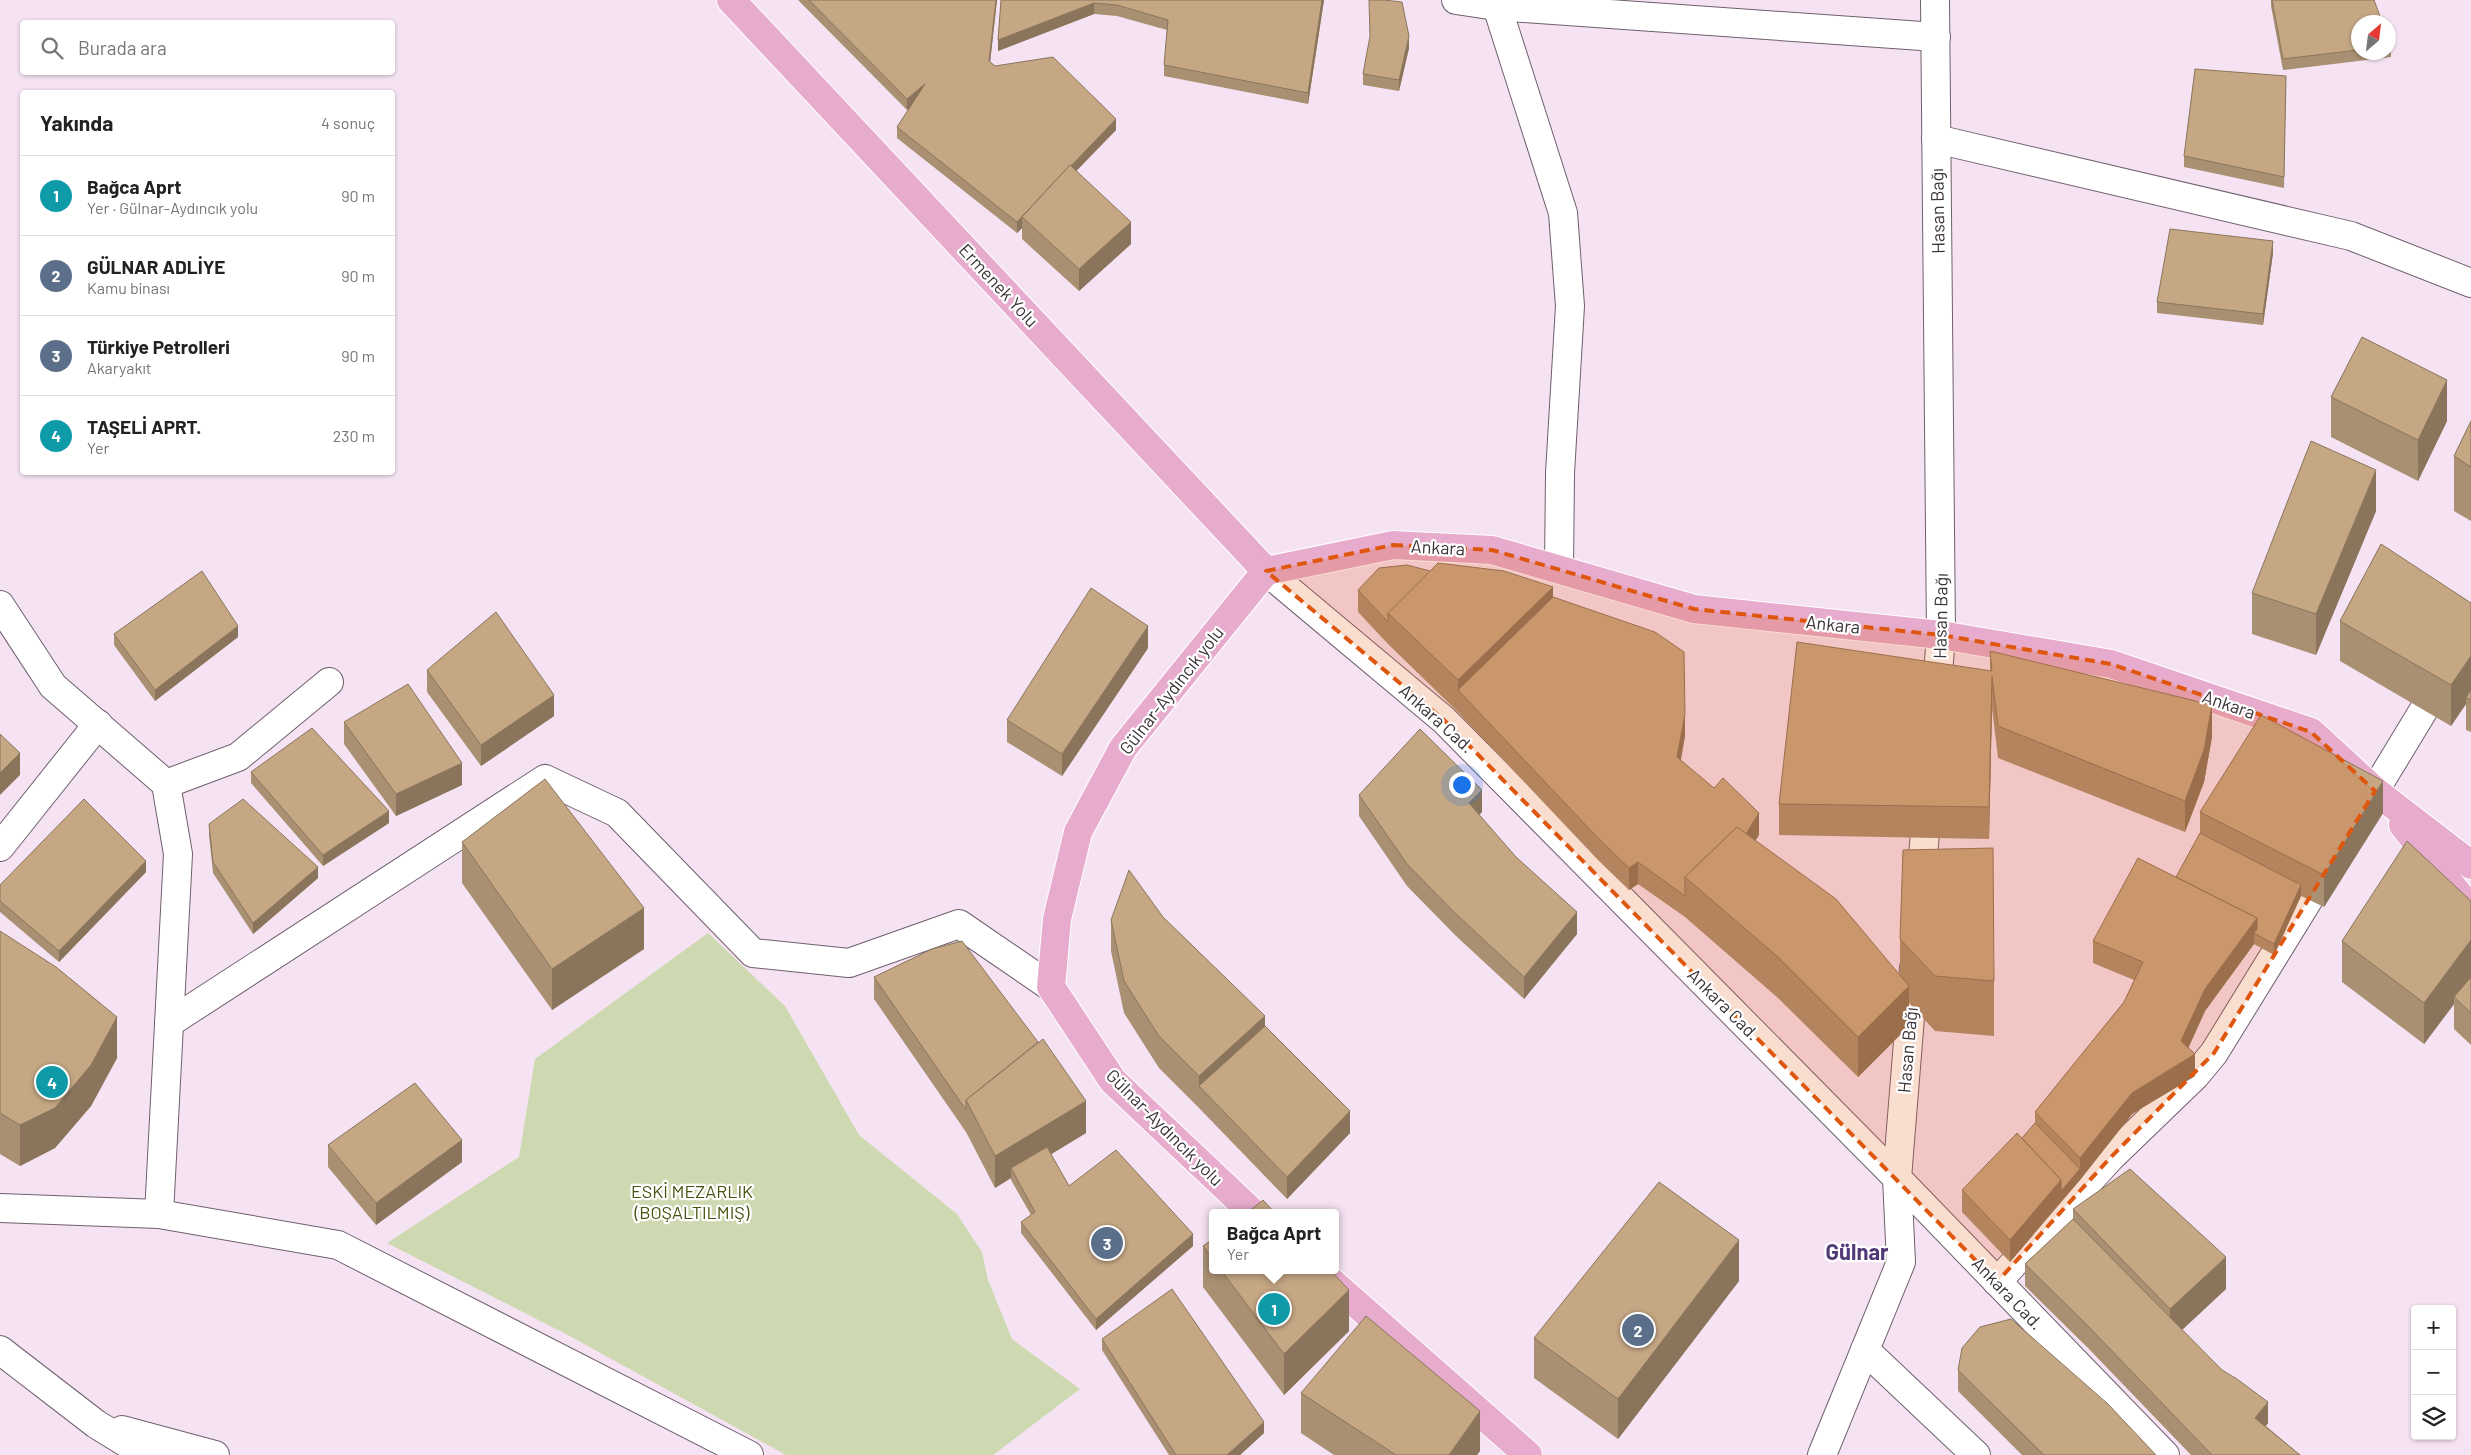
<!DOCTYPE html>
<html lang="tr">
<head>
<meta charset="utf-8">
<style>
	:root { --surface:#fff; --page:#f2f2f2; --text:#222; --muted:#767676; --line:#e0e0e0; --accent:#804bc2 }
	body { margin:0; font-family:Barlow,sans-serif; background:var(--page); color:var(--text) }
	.controls { position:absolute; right:15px; bottom:15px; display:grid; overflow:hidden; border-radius:5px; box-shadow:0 1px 4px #0004 }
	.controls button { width:45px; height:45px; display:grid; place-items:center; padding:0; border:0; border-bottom:1px solid var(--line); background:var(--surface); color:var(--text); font:25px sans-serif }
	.compass { position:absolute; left:2351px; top:15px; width:45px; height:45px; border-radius:50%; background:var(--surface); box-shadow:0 1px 4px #0004; rotate:28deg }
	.you { position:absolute; left:1461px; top:784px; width:18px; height:18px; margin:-12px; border:4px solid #fff; border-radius:50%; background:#1a73e8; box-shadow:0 0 0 8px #1a73e833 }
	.badge { display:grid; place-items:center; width:32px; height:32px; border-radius:50%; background:var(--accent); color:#fff; font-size:16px; font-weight:700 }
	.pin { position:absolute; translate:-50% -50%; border:2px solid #fff; box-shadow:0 1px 5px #0006 }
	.popup { position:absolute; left:1209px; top:1209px; width:130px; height:65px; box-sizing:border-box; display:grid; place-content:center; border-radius:5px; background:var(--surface); filter:drop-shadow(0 1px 4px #0005); font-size:16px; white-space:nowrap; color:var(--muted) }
	.popup b { font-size:19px; color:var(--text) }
	.popup::after { content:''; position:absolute; left:50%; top:100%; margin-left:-10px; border:10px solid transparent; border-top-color:var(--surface) }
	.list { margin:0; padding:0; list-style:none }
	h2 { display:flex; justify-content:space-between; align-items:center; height:65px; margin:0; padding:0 20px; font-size:21px }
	h2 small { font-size:16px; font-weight:400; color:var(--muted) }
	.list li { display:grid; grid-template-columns:32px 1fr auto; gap:15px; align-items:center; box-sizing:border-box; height:80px; padding:0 20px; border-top:1px solid var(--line) }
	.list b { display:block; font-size:19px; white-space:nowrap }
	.list p { margin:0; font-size:16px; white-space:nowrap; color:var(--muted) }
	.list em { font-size:16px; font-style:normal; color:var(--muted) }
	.icon { flex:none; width:28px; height:28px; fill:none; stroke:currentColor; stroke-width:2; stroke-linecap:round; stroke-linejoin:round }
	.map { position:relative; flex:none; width:2471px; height:1455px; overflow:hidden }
	.search { position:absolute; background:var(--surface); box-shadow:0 1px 4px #0004; left:20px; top:20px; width:375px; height:55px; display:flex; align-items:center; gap:12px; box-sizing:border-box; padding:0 18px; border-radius:5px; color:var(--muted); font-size:19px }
	.panel { position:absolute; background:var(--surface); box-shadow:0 1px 4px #0004; left:20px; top:90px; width:375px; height:385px; border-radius:5px }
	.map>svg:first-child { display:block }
	.green { fill:#cfd9b1 }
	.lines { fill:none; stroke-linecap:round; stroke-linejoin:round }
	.minor-casing { stroke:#6f606d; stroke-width:30 }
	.major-casing { stroke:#fff; stroke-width:30 }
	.minor { stroke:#fff; stroke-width:28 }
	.major { stroke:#e7accd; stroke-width:28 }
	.wall { fill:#a99072 }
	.shaded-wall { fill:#8a755c }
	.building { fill:#c5a784; stroke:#8a755c }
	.marked { fill:#df570e; fill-opacity:0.2; stroke:#df570e; stroke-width:4; stroke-dasharray:10 6; stroke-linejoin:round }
	.labels { text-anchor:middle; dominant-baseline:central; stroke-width:4.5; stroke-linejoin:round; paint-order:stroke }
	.street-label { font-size:18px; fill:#3a3339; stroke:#fff }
	.park-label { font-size:18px; fill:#485310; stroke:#fff }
	.district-label { font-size:22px; font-weight:bold; fill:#523a76; stroke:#fff }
</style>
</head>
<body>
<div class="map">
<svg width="2471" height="1455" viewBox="0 0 2471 1455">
	<rect width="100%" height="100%" fill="#f5e3f3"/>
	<path class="green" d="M708 933 785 1006 859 1135 957 1214 982 1252 988 1280 1012 1339 1080 1389 993 1455H786L566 1334 387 1243 519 1157 535 1059Z"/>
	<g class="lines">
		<defs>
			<g id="minor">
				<path d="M1456 0 1496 6 1936 37"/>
				<path d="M1495 0 1563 213 1570 306 1560 473 1559 569"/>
				<path d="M1935 0 1941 635 1936 701"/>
				<path d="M1936 139 2351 236 2471 283"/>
				<path d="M1266 571 1444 720 1897 1178 2165 1455"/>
				<path d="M0 605 53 686 166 784 178 854 159 1214"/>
				<path d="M166 784 238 757 329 682"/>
				<path d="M2363 810 2471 632"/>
				<path d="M0 847 98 724"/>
				<path d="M1920 888 1928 801"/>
				<path d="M169 1023 545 779 617 813 753 953 849 963 959 924 1051 987"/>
				<path d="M0 1208 159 1214 338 1245 749 1455"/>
				<path d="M1997 1282 2110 1158 2195 1076 2214 1053 2328 868"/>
				<path d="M0 1350 96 1424 146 1455"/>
				<path d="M1865 1350 1976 1455"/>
				<path d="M122 1430 215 1455"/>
				<path d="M1822 1455 1901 1262 1897 1178 1914 968"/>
			</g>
			<g id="major">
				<path d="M731 0 1266 571"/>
				<path d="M1266 571 1393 545 1492 550 1694 609 1941 635 2111 664 2311 732 2375 791 2471 865"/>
				<path d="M2403 825 2471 910"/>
				<path d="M1253 1213 1113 1081 1051 987 1057 919 1078 832 1123 748 1266 571"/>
				<path d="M1318 1270 1528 1455"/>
			</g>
		</defs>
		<use href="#minor" class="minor-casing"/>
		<use href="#major" class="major-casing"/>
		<use href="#minor" class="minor"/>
		<use href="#major" class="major"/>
	</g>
	<g class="wall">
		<path d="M798 0H997L990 62 995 66 1116 130 1076 171 1131 244 1079 291 1022 239V228L1017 233 897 138V127L909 109 907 110Z"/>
		<path d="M1001 0H1324L1308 104 1164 76V65L1167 30 1117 16 1094 14 998 51Z"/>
		<path d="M2271 0H2374L2358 22V52H2388V40L2391 46V57L2283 70 2271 6Z"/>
		<path d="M1409 48 1399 91 1363 85V74Z"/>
		<path d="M2286 76 2284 188 2184 167V156Z"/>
		<path d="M2273 253 2263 325 2157 313V302Z"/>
		<path d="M2331 397 2447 421 2418 481 2331 437Z"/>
		<path d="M2471 421V521L2454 511V456Z"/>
		<path d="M2376 511 2316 655 2252 634V593Z"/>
		<path d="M1358 590 1553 597 1685 736 1681 760 1759 835 1755 841 1900 975V939L1994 981V1036L1935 1031 1909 1003V1026L1858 1077 1778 998 1685 917 1638 884 1629 890 1598 860 1458 712 1388 644 1358 612Z"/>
		<path d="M2471 603V732L2466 730V704L2451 726 2340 661V621Z"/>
		<path d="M114 634 238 637 155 701 114 645Z"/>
		<path d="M1148 648 1062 776 1007 742V720Z"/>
		<path d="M1990 651 2212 737 2204 782 2185 832 1998 758 1992 708 1989 839 1779 835V804L1990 671Z"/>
		<path d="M427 670 554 716 481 766 427 692Z"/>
		<path d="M344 722 462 785 396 816 344 744Z"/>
		<path d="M251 772 389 823 323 866 251 783Z"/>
		<path d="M1359 795 1482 812 1479 815 1577 934 1524 999 1455 935 1407 886 1359 816Z"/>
		<path d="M2200 812 2383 813 2324 907 2301 896 2274 955 2254 944 2205 1011 2188 1048 2195 1076 2132 1114 2080 1180 2010 1262 1962 1212V1190L2022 1138 2035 1123V1112L2124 1002 2134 980 2093 963V941L2176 877 2200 833Z"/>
		<path d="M209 824 318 878 253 934 213 873 209 835Z"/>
		<path d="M462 842 644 949 552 1010 462 883Z"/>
		<path d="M146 872 59 962 0 912V885Z"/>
		<path d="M2471 901V1045L2454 1029V1004L2424 1044 2342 982V941Z"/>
		<path d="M1163 917 1265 1026 1350 1133 1287 1199 1199 1108 1159 1068 1124 1013 1111 951V920Z"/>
		<path d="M0 931 117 1058 91 1106 55 1148 20 1166 0 1154Z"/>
		<path d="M874 977 1086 1133 1051 1154 1069 1186 1193 1246 1096 1330 1021 1233V1222L1031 1215 1011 1180V1178L995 1188 966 1132 874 999Z"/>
		<path d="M328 1145 462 1162 376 1225 328 1167Z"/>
		<path d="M2073 1209 2226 1289 2182 1330 2268 1423 2266 1426 2300 1455H2191L2088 1348 2025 1286V1264L2073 1219Z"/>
		<path d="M1213 1239V1270H1330L1349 1331 1284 1395 1203 1287V1246Z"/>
		<path d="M1739 1281 1618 1439 1534 1378V1338Z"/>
		<path d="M1102 1339 1264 1433 1240 1455H1169L1102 1350Z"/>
		<path d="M1958 1370 2156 1455H2022L1958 1391Z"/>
		<path d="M1301 1393 1480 1451 1477 1455H1334L1301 1433Z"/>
	</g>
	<g class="shaded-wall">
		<path d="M996 0H997L989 72V61Z"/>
		<path d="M1322 0H1324L1308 104V93Z"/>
		<path d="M1094 3V14L998 51V40Z"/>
		<path d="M1409 36V48L1399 91V80Z"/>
		<path d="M925 84V95L907 110V99Z"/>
		<path d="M1116 119V130L1027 222 1022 217Z"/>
		<path d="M1022 217V228L1017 233V222Z"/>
		<path d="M1131 222V244L1079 291V269Z"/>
		<path d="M2273 241V253L2263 325V314Z"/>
		<path d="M2447 380V421L2418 481V440Z"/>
		<path d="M2376 470V511L2316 655V614Z"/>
		<path d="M1553 587V619L1458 690V680Z"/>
		<path d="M238 626V637L155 701V690Z"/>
		<path d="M1148 626V648L1062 776V754Z"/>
		<path d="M2471 656V696L2466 698V704L2451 726V685Z"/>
		<path d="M1992 676V708L1989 839V807Z"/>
		<path d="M554 695V716L481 766V745Z"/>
		<path d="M2212 705V737L2204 782 2185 832V801Z"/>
		<path d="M1685 714V736L1677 779V757Z"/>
		<path d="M20 753V775L0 795V773Z"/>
		<path d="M462 763V785L396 816V794Z"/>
		<path d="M2383 781V813L2324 907V875Z"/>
		<path d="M1482 790V812L1469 825V803Z"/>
		<path d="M389 811V823L323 866V855Z"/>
		<path d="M1759 813V835L1737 868 1695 886Z"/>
		<path d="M146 861V872L59 962V951Z"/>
		<path d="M1638 862V884L1629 890V868Z"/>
		<path d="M318 867V878L253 934V923Z"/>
		<path d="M2301 885V896L2274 955V944Z"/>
		<path d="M644 908V949L552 1010V969Z"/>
		<path d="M1577 912V934L1524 999V977Z"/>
		<path d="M2257 918V934L2254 933V944L2205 1011 2182 1062 2195 1054V1076L2132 1114 2080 1180 2061 1202V1191L2080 1169V1158L2132 1093 2181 1041 2205 989Z"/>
		<path d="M2471 940V981L2454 997V1004L2424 1044V1003Z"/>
		<path d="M1909 986V1026L1858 1077V1037Z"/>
		<path d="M1265 1016V1048L1199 1086V1076Z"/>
		<path d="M117 1017V1058L91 1106 55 1148 20 1166V1125Z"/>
		<path d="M1086 1101V1133L1015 1176 1011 1168V1178L995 1188V1156Z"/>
		<path d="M1350 1111V1133L1287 1199V1177Z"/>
		<path d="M462 1140V1162L376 1225V1203Z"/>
		<path d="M2061 1180V1202L2010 1262V1240Z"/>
		<path d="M1193 1234V1246L1096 1330V1319Z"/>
		<path d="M1739 1240V1281L1618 1439V1399Z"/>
		<path d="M2226 1257V1289L2170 1341V1309Z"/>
		<path d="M1349 1290V1331L1284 1395V1354Z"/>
		<path d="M2268 1402V1423L2255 1439V1418Z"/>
		<path d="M1480 1411V1451L1477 1455H1449Z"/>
		<path d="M1264 1422V1433L1240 1455H1227Z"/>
	</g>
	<g class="building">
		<path d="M809 0H996L989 61 995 66 1053 57 1116 119 1071 166 1070 165 1017 222 897 127 925 84 907 99Z"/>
		<path d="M1001 0H1322L1308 93 1164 65 1168 20 1117 5 1094 3 998 40Z"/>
		<path d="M1369 0H1384L1402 2 1409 36 1399 80 1363 74 1370 36Z"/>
		<path d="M2272 0H2374L2382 22H2358V50L2283 59Z"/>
		<path d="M2195 69 2286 76 2284 177 2184 156Z"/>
		<path d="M1070 165 1131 222 1079 269 1022 217Z"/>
		<path d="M2170 229 2273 241 2263 314 2157 302Z"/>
		<path d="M2362 337 2447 380 2418 440 2331 397Z"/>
		<path d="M2471 421V467L2454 456Z"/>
		<path d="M2311 441 2376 470 2316 614 2252 593Z"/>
		<path d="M2381 544 2471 603V656L2451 685 2340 621Z"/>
		<path d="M1438 563 1504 571 1553 587 1458 680 1388 613Z"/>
		<path d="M1407 565 1430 571 1388 613V622L1358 590 1379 568Z"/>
		<path d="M202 571 238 626 155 690 114 634Z"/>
		<path d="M1091 588 1148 626 1062 754 1007 720Z"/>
		<path d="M1553 597 1655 632 1684 652 1685 714 1677 757 1714 788 1723 778 1759 813 1746 834 1737 827 1685 877V896L1638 862 1629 868 1598 838 1458 690Z"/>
		<path d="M496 612 554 695 481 745 427 670Z"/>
		<path d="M1797 642 1992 671 1990 651 2212 705 2204 750 2185 801 1998 726 1992 676 1989 807 1779 804Z"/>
		<path d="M408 684 462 763 396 794 344 722Z"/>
		<path d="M2471 689V700L2466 698Z"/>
		<path d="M2261 715 2383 781 2324 875 2200 812Z"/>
		<path d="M312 728 389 811 323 855 251 772Z"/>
		<path d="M1420 729 1482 790 1469 803 1516 857 1577 912 1524 977 1455 913 1407 864 1359 795Z"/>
		<path d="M0 734 20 753 0 773Z"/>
		<path d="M545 779 644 908 552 969 462 842Z"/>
		<path d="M84 799 146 861 59 951 0 901V885Z"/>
		<path d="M243 799 318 867 253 923 213 862 209 824Z"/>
		<path d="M1737 827 1836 899 1909 986 1858 1037 1778 957 1685 877Z"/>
		<path d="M2200 833 2301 885 2274 944 2254 933 2257 929V918L2176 877Z"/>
		<path d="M2407 841 2471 901V940L2424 1003 2342 941Z"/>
		<path d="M1993 848 1994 981 1935 976 1900 939 1903 850Z"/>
		<path d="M2138 858 2257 918 2205 989 2181 1041 2195 1054 2132 1093 2080 1158 2035 1112 2124 1002 2143 962 2093 941Z"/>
		<path d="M1129 870 1163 917 1265 1016 1199 1076 1159 1036 1124 981 1111 920Z"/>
		<path d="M0 931 56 967 117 1017 91 1065 55 1108 20 1125 0 1113Z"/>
		<path d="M962 941 1038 1042 966 1100V1110L874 977 932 949Z"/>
		<path d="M2471 977V1013L2454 997Z"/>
		<path d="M1265 1026 1350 1111 1287 1177 1199 1086Z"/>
		<path d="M1043 1039 1086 1101 995 1156 966 1100Z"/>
		<path d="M415 1083 462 1140 376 1203 328 1145Z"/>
		<path d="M2035 1123 2080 1169 2061 1191V1180L2022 1138Z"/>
		<path d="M2017 1133 2061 1180 2010 1240 1962 1190Z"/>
		<path d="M1047 1147 1069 1186 1116 1150 1193 1234 1096 1319 1021 1222 1035 1212 1011 1168Z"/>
		<path d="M2130 1169 2226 1257 2170 1309 2073 1209Z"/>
		<path d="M1659 1182 1739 1240 1618 1399 1534 1338Z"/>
		<path d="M1263 1200 1275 1213H1247Z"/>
		<path d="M2073 1219 2222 1370 2237 1379 2268 1402 2255 1418 2300 1455H2212L2088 1326 2025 1264Z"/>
		<path d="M1213 1239V1259L1203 1246Z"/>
		<path d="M1221 1270H1330L1349 1290 1284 1354Z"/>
		<path d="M1172 1289 1264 1422 1227 1455H1176L1102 1339Z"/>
		<path d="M1366 1316 1480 1411 1449 1455H1396L1301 1393Z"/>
		<path d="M2011 1319 2108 1404 2156 1455H2044L1958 1370 1962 1348 1980 1327Z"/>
	</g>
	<path class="marked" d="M1393 545 1492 550 1694 609 1941 635 2111 664 2311 732 2375 791 2214 1053 2110 1158 1997 1282 1444 720 1266 571Z"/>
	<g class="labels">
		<g class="street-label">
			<text transform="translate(1937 211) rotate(-91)">Hasan Bağı</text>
			<text transform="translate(999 285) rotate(47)">Ermenek Yolu</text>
			<text transform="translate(1438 547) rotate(3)">Ankara</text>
			<text transform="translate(1940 616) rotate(-89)">Hasan Bağı</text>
			<text transform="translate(1833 624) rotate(6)">Ankara</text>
			<text transform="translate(1171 690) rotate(-52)">Gülnar-Aydıncık yolu</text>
			<text transform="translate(2229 704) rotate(19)">Ankara</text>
			<text transform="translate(1437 718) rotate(42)">Ankara Cad.</text>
			<text transform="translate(1724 1004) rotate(45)">Ankara Cad.</text>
			<text transform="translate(1907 1050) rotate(-85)">Hasan Bağı</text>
			<text transform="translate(1165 1127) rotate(45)">Gülnar-Aydıncık yolu</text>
			<text transform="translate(2008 1293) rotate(46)">Ankara Cad.</text>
		</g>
		<g class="park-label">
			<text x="692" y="1191">ESKİ MEZARLIK<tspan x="692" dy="21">(BOŞALTILMIŞ)</tspan></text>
		</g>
		<g class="district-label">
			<text x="1857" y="1251">Gülnar</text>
		</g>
	</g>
</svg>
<div class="controls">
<button>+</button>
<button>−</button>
<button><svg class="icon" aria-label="layers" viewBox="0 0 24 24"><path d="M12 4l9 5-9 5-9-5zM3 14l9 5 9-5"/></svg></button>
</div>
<svg class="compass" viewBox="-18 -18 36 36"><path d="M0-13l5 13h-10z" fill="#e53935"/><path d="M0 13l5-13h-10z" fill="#767676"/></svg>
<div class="you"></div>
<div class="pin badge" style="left:1274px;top:1309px;background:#0f9aa8">1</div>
<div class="popup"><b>Bağca Aprt</b>Yer</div>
<div class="pin badge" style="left:1638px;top:1330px;background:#5c6f8a">2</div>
<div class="pin badge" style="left:1107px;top:1243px;background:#5c6f8a">3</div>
<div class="pin badge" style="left:52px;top:1082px;background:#0f9aa8">4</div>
<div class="search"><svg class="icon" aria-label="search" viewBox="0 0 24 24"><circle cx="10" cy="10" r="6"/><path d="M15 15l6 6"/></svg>Burada ara</div>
<section class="panel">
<h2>Yakında<small>4 sonuç</small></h2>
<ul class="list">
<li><span class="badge" style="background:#0f9aa8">1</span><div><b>Bağca Aprt</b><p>Yer · Gülnar-Aydıncık yolu</p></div><em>90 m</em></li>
<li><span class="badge" style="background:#5c6f8a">2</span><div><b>GÜLNAR ADLİYE</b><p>Kamu binası</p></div><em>90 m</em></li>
<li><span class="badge" style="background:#5c6f8a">3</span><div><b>Türkiye Petrolleri</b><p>Akaryakıt</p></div><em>90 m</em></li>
<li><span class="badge" style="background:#0f9aa8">4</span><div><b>TAŞELİ APRT.</b><p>Yer</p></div><em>230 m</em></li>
</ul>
</section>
</div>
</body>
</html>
